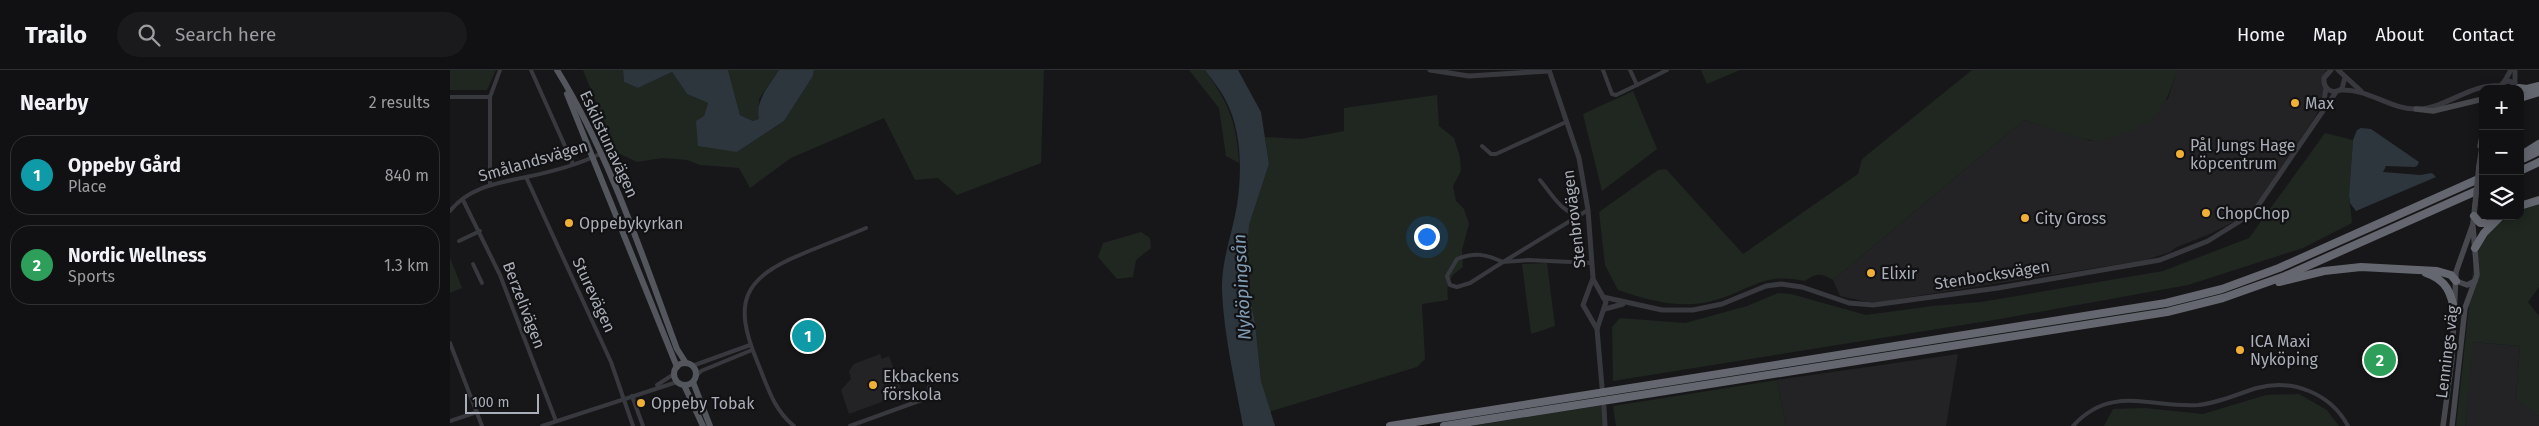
<!DOCTYPE html>
<html lang="en">
<head>
<meta charset="utf-8">
<style>
	:root { --surface:#111113; --page:#1a1a1c; --text:#f1f3f6; --muted:#9c9da0; --line:#303133; --accent:#0b8043 }
	body { margin:0; font-family:"Fira Sans",sans-serif; background:var(--page); color:var(--text) }
	.controls { position:absolute; right:15px; top:15px; display:grid; overflow:hidden; border-radius:10px; box-shadow:0 2px 12px #0003 }
	.controls button { width:45px; height:45px; display:grid; place-items:center; padding:0; border:0; border-bottom:1px solid var(--line); background:var(--surface); color:var(--text); font:25px sans-serif }
	.scale { position:absolute; left:15px; bottom:12px; width:74px; box-sizing:border-box; padding-left:5px; border:2px solid #a9aeb8; border-top:0; font-size:14px; line-height:18px; white-space:nowrap; color:#a9aeb8; -webkit-text-stroke:4px #121214; paint-order:stroke }
	.you { position:absolute; left:976px; top:166px; width:18px; height:18px; margin:-12px; border:4px solid #fff; border-radius:50%; background:#1a73e8; box-shadow:0 0 0 8px #1a73e833 }
	.badge { display:grid; place-items:center; width:32px; height:32px; border-radius:50%; background:var(--accent); color:#fff; font-size:16px; font-weight:700 }
	.pin { position:absolute; translate:-50% -50%; border:2px solid #fff; box-shadow:0 1px 5px #0006 }
	.list { margin:0; padding:0; list-style:none }
	h2 { display:flex; justify-content:space-between; align-items:center; height:65px; margin:0; padding:0 20px; font-size:21px }
	h2 small { font-size:16px; font-weight:400; color:var(--muted) }
	.list li { display:grid; grid-template-columns:32px 1fr auto; gap:15px; align-items:center; box-sizing:border-box; height:80px; margin:0 10px 10px; padding:0 10px; border:1px solid var(--line); border-radius:20px }
	.list b { display:block; font-size:19px; white-space:nowrap }
	.list p { margin:0; font-size:16px; white-space:nowrap; color:var(--muted) }
	.list em { font-size:16px; font-style:normal; color:var(--muted) }
	.icon { flex:none; width:28px; height:28px; fill:none; stroke:currentColor; stroke-width:2; stroke-linecap:round; stroke-linejoin:round }
	.map { position:relative; flex:none; width:2089px; height:356px; overflow:hidden }
	header { display:flex; align-items:center; gap:30px; box-sizing:border-box; height:70px; padding:0 25px; background:var(--surface); border-bottom:1px solid var(--line) }
	header strong { font-size:24px }
	nav { display:flex; gap:28px; margin-inline-start:auto; font-size:18px }
	.search { width:350px; height:45px; background:var(--page); display:flex; align-items:center; gap:12px; box-sizing:border-box; padding:0 18px; border-radius:28px; color:var(--muted); font-size:19px }
	main { display:flex }
	aside { flex:1; background:var(--surface) }
	.map>svg:first-child { display:block }
	.built { fill:#232326 }
	.green { fill:#1f2720 }
	.water { fill:#2d363d }
	.lines { fill:none; stroke-linecap:round; stroke-linejoin:round }
	.minor { stroke:#38393e; stroke-width:4 }
	.tertiary { stroke:#38393e; stroke-width:5 }
	.secondary { stroke:#46484e; stroke-width:5.5 }
	.primary { stroke:#54565d; stroke-width:6 }
	.motorway { stroke:#64676f; stroke-width:8 }
	.secondary-bridge { stroke:#46484e; stroke-width:5.5 }
	.poi-dot { fill:#f0af37; stroke:#121214; stroke-width:2 }
	.labels { text-anchor:middle; dominant-baseline:central; stroke-width:4.5; stroke-linejoin:round; paint-order:stroke }
	.poi-label { font-size:16px; fill:#a9aeb8; stroke:#121214; text-anchor:start }
	.street-label { font-size:16px; fill:#a9aeb8; stroke:#121214 }
	.water-label { font-size:18px; font-style:italic; fill:#809cb3; stroke:#121214 }
</style>
</head>
<body>
<header>
<strong>Trailo</strong>
<div class="search"><svg class="icon" aria-label="search" viewBox="0 0 24 24"><circle cx="10" cy="10" r="6"/><path d="M15 15l6 6"/></svg>Search here</div>
<nav><a>Home</a><a>Map</a><a>About</a><a>Contact</a></nav>
</header>
<main>
<aside>
<h2>Nearby<small>2 results</small></h2>
<ul class="list">
<li><span class="badge" style="background:#0f9aa8">1</span><div><b>Oppeby Gård</b><p>Place</p></div><em>840 m</em></li>
<li><span class="badge" style="background:#2e9e5b">2</span><div><b>Nordic Wellness</b><p>Sports</p></div><em>1.3 km</em></li>
</ul>
</aside>
<div class="map">
<svg width="2089" height="356" viewBox="0 0 2089 356">
	<rect width="100%" height="100%" fill="#171719"/>
	<g class="built">
		<path d="M1727 0H1876L1872 30 1866 46 1805 136 1791 148 1760 164 1727 177 1720 182 1696 190 1429 232H1417L1390 226 1383 210 1574 50 1641 71 1718 29Z"/>
		<path d="M2022 272 2070 276 2066 328 2089 346V356H2015Z"/>
		<path d="M430 284 432 289 439 286 453 324 399 344 391 320 401 309 399 301 404 294Z"/>
		<path d="M1508 284 1496 356H1336L1327 310Z"/>
	</g>
	<g class="green">
		<path d="M0 0H46L37 20H0Z"/>
		<path d="M133 0H173L174 12 188 18 222 2 237 24 258 33 254 46 287 82 334 51 363 6 364 0H594L591 93 507 125 488 108 465 110 434 48 341 88 300 118 289 98 250 95 237 90 212 88 187 92 166 82Z"/>
		<path d="M278 0H329L309 29V50L303 51 290 45Z"/>
		<path d="M739 0H755C778 33 787 51 789 93L776 86 769 38Z"/>
		<path d="M1251 0H1290L1257 14Z"/>
		<path d="M1522 0H1727C1716 36 1708 53 1670 65 1661 68 1650 72 1640 70 1618 67 1595 56 1574 50L1383 210C1371 203 1366 203 1355 211 1313 202 1303 219 1266 230 1233 240 1200 231 1168 220L1155 195 1149 142 1208 100 1216 99 1293 184 1408 104 1412 89Z"/>
		<path d="M1183 21 1207 79 1152 121 1133 44Z"/>
		<path d="M987 25 989 56 1004 68 1010 87 1011 101 1003 116 1006 131 1014 139 1019 154 1012 180 1013 197C999 206 996 213 998 230L972 234 975 289 967 297 818 342 811 311 805 252 796 210 799 155 819 94 815 67 851 69 894 61V38Z"/>
		<path d="M1875 63 1903 70 1899 125 1902 153 1853 178 1738 215 1550 249 1163 311 1162 257 1170 248 1235 253 1297 236 1328 223 1341 224 1416 245 1482 236 1531 232 1713 201 1799 168Z"/>
		<path d="M2089 134V217L2078 232 2089 246V346L2066 329 2070 276 2023 272 2015 356H2006L2024 190C2034 170 2045 146 2070 146V141Z"/>
		<path d="M691 162 700 168 701 178 686 190 683 207 667 209 648 187 653 173Z"/>
		<path d="M0 188 12 218 0 223Z"/>
		<path d="M1097 193 1105 256 1081 264 1072 194Z"/>
		<path d="M1327 310 1336 356H1166L1163 336Z"/>
		<path d="M1849 324 1877 340 1889 356H1654L1663 339 1695 338 1753 344 1816 325Z"/>
		<path d="M1154 335 1155 356H1021Z"/>
	</g>
	<g class="water">
		<path d="M173 0H278L290 45 303 51 309 49C305 30 319 16 329 0H364L363 6 334 51 287 82 248 76 246 51 254 46 258 33 237 24 222 2 188 18 174 12Z"/>
		<path d="M755 0H788L811 42 819 94 799 155 796 210 805 252 811 311 825 356H793C785 311 774 267 772 221 771 191 782 165 787 135 792 103 792 61 776 31 771 20 762 10 755 0Z"/>
		<path d="M1911 58 1921 59 1969 92 1967 96 1964 97 1936 96 1933 102 1970 105 1982 103 1986 107 1906 141 1900 133 1899 125 1903 70 1907 60Z"/>
	</g>
	<g class="lines">
		<g class="minor">
			<path d="M81 0 123 94"/>
			<path d="M1153 0 1162 24 1166 25 1187 15"/>
			<path d="M1180 0 1187 15 1217 0"/>
			<path d="M0 27H40"/>
			<path d="M1032 76 1041 84H1046L1116 52"/>
			<path d="M76 107 161 292 183 356"/>
			<path d="M1090 110C1101 123 1112 144 1130 145"/>
			<path d="M40 114V27L50 0"/>
			<path d="M13 130 50 205 106 351"/>
			<path d="M1138 140 1053 192C1035 184 1025 182 1007 189L997 206 1000 215 1007 217 1020 213 1053 192 1078 190 1142 193"/>
			<path d="M0 141C19 117 48 113 76 107 101 102 127 95 150 84"/>
			<path d="M9 171 30 161"/>
			<path d="M23 194 32 213"/>
			<path d="M0 273 32 356"/>
			<path d="M242 296 300 275"/>
			<path d="M246 306 251 301 302 280"/>
			<path d="M207 315 224 304"/>
			<path d="M182 326 193 356"/>
			<path d="M0 351 27 342"/>
			<path d="M92 356 227 312"/>
			<path d="M344 356C323 339 317 315 307 291 282 231 294 208 352 184 373 175 395 167 416 158"/>
			<path d="M400 356 477 328 479 317"/>
			<path d="M1623 356C1661 314 1701 338 1748 335 1769 333 1787 324 1807 318 1843 308 1881 324 1898 356"/>
		</g>
		<g class="tertiary">
			<path d="M980 0 1019 6 1099 1"/>
			<path d="M1099 0 1129 88 1138 140 1143 208 1133 235 1147 259"/>
			<path d="M1881 0 1874 8C1873 19 1882 25 1892 19L1895 7"/>
			<path d="M1888 0 1911 21"/>
			<path d="M2065 0V13"/>
			<path d="M2054 12 2061 0"/>
			<path d="M2048 18 2054 12 2060 11 2069 19"/>
			<path d="M1890 20C1918 18 1940 40 1968 39 1997 38 2021 13 2049 16"/>
			<path d="M1873 37 1876 18"/>
			<path d="M1143 209 1156 232 1147 259 1152 317"/>
			<path d="M1153 227 1212 240H1243L1272 234 1316 216 1331 214 1352 217 1399 233 1423 235 1548 218 1710 190 1758 171 1803 143 1886 22"/>
			<path d="M1155 239 1173 234"/>
			<path d="M1154 337 1155 356"/>
		</g>
		<g class="secondary">
			<path d="M1966 39 1983 41 2033 29"/>
			<path d="M2030 76 2033 61"/>
			<path d="M2029 96 2033 71"/>
			<path d="M2006 211 2017 215 2025 211"/>
			<path d="M1993 356 2002 289 2006 202 2023 154 2025 135"/>
			<path d="M2002 356 2015 238 2027 205 2023 157"/>
		</g>
		<g class="primary">
			<path d="M107 0C160 86 192 185 227 279L236 293"/>
			<path d="M117 24 227 297"/>
			<circle cx="235" cy="304" r="11"/>
			<path d="M243 312 260 356"/>
			<path d="M234 315 253 356"/>
		</g>
		<g class="motorway">
			<path d="M2069 18 2077 19 2089 16"/>
			<path d="M2070 28 2089 22"/>
			<path d="M2070 86 2089 74"/>
			<path d="M2075 88 2089 81"/>
			<path d="M2070 101 2089 92"/>
			<path d="M2070 136 2089 130"/>
			<path d="M2024 146 2030 153H2043"/>
			<path d="M2025 178 2034 163 2051 146"/>
			<path d="M1976 203C1997 210 2001 223 2005 243"/>
			<path d="M1829 212 1874 201 1911 197 1987 201 2001 205 2006 211"/>
			<path d="M940 356 1716 233 1772 219 1829 198 2033 107"/>
			<path d="M994 356 1717 242 1773 228 1835 206 2033 118"/>
		</g>
		<path class="secondary-bridge" d="M2025 135 2029 96"/>
	</g>
	<g class="poi-dot">
		<circle cx="1845" cy="33" r="5"/>
		<circle cx="1730" cy="84" r="5"/>
		<circle cx="1756" cy="143" r="5"/>
		<circle cx="1575" cy="148" r="5"/>
		<circle cx="119" cy="153" r="5"/>
		<circle cx="1421" cy="203" r="5"/>
		<circle cx="1790" cy="280" r="5"/>
		<circle cx="423" cy="315" r="5"/>
		<circle cx="191" cy="333" r="5"/>
	</g>
	<g class="labels">
		<g class="poi-label">
			<text x="1855" y="33">Max</text>
			<text x="1740" y="75">Pål Jungs Hage<tspan x="1740" dy="18">köpcentrum</tspan></text>
			<text x="1766" y="143">ChopChop</text>
			<text x="1585" y="148">City Gross</text>
			<text x="129" y="153">Oppebykyrkan</text>
			<text x="1431" y="203">Elixir</text>
			<text x="1800" y="271">ICA Maxi<tspan x="1800" dy="18">Nyköping</tspan></text>
			<text x="433" y="306">Ekbackens<tspan x="433" dy="18">förskola</tspan></text>
			<text x="201" y="333">Oppeby Tobak</text>
		</g>
		<g class="street-label">
			<text transform="translate(159 74) rotate(65)">Eskilstunavägen</text>
			<text transform="translate(83 91) rotate(-16)">Smålandsvägen</text>
			<text transform="translate(1124 149) rotate(-97)">Stenbrovägen</text>
			<text transform="translate(1542 205) rotate(-9)">Stenbocksvägen</text>
			<text transform="translate(144 225) rotate(65)">Sturevägen</text>
			<text transform="translate(74 235) rotate(69)">Berzelivägen</text>
			<text transform="translate(1997 282) rotate(-83)">Lennings väg</text>
		</g>
		<g class="water-label">
			<text transform="translate(792 217) rotate(-93)">Nyköpingsån</text>
		</g>
	</g>
</svg>
<div class="controls">
<button>+</button>
<button>−</button>
<button><svg class="icon" aria-label="layers" viewBox="0 0 24 24"><path d="M12 4l9 5-9 5-9-5zM3 14l9 5 9-5"/></svg></button>
</div>
<div class="scale">100 m</div>
<div class="you"></div>
<div class="pin badge" style="left:358px;top:266px;background:#0f9aa8">1</div>
<div class="pin badge" style="left:1930px;top:290px;background:#2e9e5b">2</div>
</div>
</main>
</body>
</html>
